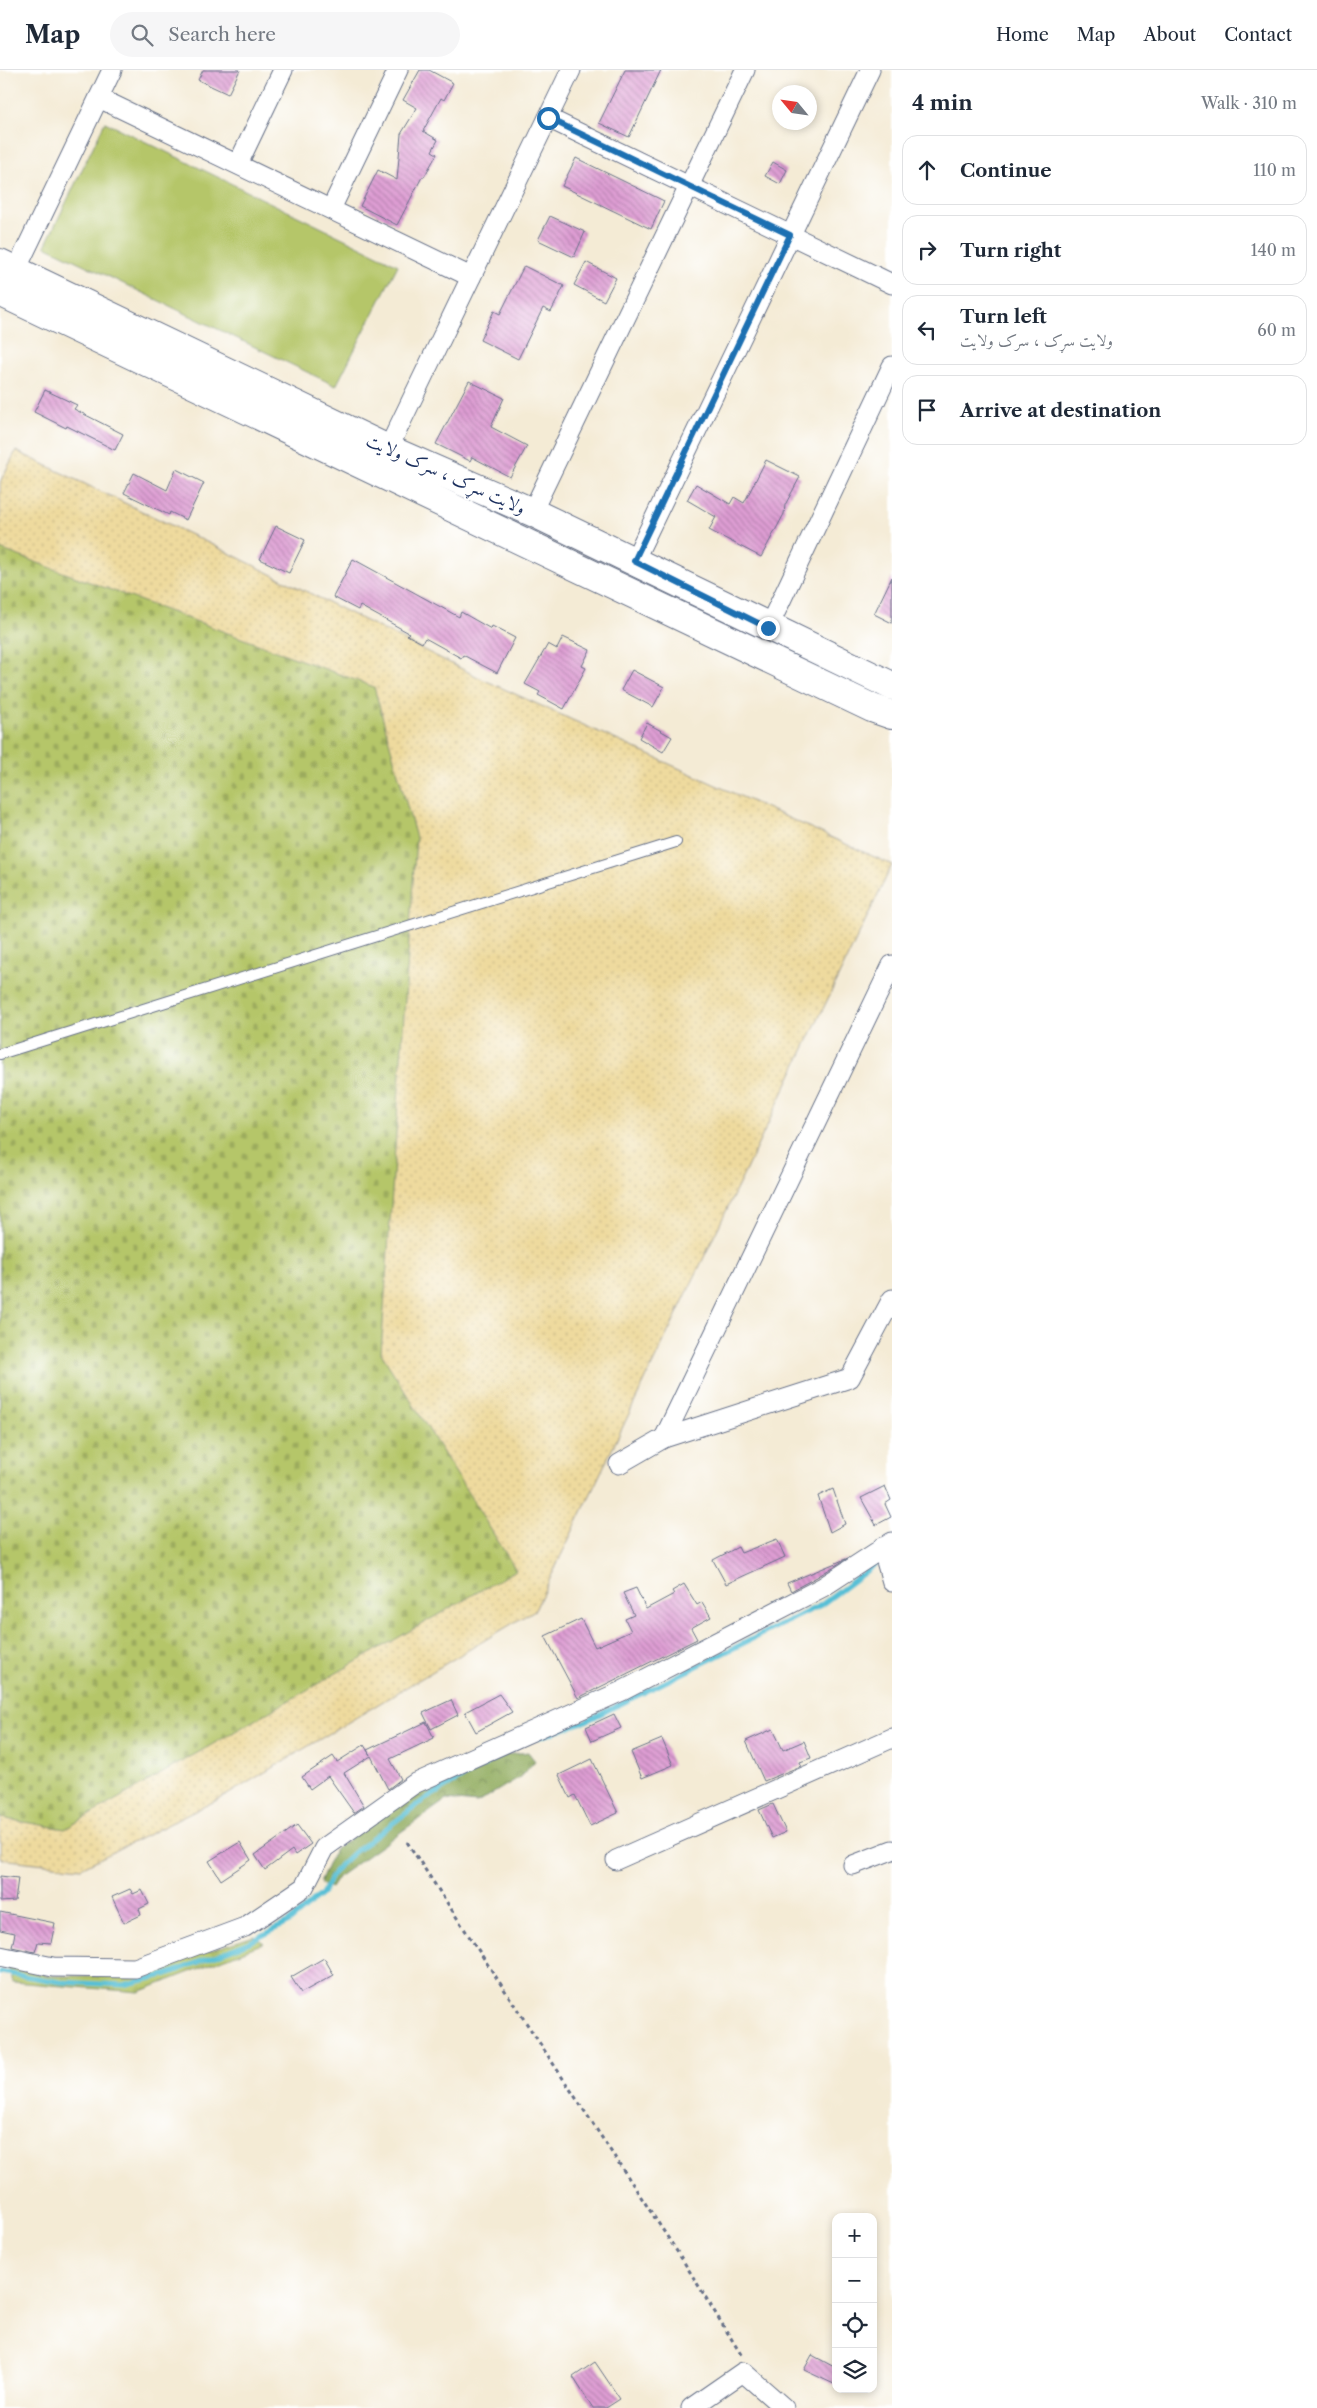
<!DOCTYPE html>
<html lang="en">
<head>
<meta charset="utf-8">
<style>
	:root { --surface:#fff; --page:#f6f6f7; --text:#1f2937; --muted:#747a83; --line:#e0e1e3 }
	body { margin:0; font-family:"Libre Caslon Text",Amiri,serif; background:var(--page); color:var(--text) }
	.controls { position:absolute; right:15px; bottom:15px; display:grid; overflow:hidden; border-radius:10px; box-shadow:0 2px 8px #0003 }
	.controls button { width:45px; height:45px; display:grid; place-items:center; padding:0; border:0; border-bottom:1px solid var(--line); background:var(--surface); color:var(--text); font:25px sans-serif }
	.compass { position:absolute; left:772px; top:15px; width:45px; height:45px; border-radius:50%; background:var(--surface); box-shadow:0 2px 8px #0003; rotate:299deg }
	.stop { position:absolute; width:15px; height:15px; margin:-11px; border:4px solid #1f6fb2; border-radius:50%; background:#fff }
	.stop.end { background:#1f6fb2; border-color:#fff; box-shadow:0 1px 5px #0008 }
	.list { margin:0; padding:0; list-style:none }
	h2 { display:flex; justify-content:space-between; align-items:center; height:65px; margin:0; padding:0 20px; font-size:21px }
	h2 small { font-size:16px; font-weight:400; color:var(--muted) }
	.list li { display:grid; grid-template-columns:32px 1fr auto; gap:15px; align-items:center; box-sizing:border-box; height:70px; margin:0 10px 10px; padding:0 10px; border:1px solid var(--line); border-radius:15px }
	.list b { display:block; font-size:19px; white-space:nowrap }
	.list p { margin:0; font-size:16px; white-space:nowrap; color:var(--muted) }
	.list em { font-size:16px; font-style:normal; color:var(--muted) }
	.icon { flex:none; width:28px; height:28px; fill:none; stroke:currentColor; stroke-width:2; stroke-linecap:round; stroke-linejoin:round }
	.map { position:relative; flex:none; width:892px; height:2338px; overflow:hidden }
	header { display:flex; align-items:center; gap:30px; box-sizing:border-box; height:70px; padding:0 25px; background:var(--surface); border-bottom:1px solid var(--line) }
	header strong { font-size:24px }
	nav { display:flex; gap:28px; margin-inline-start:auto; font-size:18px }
	.search { width:350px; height:45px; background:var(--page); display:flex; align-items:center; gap:12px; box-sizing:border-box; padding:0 18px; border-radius:28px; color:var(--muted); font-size:19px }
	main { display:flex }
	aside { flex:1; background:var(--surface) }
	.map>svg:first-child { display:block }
	.grass { fill:url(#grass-tufts); stroke:#687a64 }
	.forest { fill:url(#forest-crowns); stroke:#566d5e }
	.sand { fill:url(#sand-dots); stroke:#84847e }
	.cemetery { fill:url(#cemetery-stones); stroke:#687a64 }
	.park { fill:#b5c669; stroke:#687a64 }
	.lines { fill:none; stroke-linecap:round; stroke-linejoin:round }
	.stream { stroke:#59c0d6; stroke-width:5 }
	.building { fill:url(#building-back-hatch) }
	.service-casing { stroke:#677188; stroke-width:12 }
	.minor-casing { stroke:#677188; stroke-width:21 }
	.secondary-casing { stroke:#677188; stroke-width:30 }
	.path { stroke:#677188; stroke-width:3; stroke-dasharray:4 4; stroke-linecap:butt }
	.service { stroke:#fff; stroke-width:10 }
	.minor { stroke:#fff; stroke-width:19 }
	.secondary { stroke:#fff; stroke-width:28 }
	.route { stroke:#1f6fb2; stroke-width:6 }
	.labels { text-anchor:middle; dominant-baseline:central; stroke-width:4; stroke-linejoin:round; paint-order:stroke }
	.street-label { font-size:18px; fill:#1b2f5e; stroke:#fff }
</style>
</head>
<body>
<header>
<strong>Map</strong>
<div class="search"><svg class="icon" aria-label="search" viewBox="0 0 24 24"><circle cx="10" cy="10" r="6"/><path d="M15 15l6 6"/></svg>Search here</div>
<nav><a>Home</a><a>Map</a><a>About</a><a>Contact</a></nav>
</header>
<main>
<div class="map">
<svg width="892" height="2338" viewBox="0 0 892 2338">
	<defs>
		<pattern id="grass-tufts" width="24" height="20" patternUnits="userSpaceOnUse" patternTransform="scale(1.25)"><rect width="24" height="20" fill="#b5c669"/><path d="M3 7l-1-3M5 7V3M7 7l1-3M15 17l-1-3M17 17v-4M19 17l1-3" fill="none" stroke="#9baa5d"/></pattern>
		<pattern id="forest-crowns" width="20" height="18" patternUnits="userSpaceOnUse" patternTransform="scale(1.25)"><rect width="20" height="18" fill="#90ab5d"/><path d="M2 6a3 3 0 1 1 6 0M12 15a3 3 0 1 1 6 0" fill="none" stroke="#758c50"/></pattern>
		<pattern id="sand-dots" width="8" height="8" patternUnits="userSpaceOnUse" patternTransform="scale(1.25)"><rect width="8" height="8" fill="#eeda9e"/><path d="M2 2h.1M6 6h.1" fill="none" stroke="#ccbb8a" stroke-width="1.8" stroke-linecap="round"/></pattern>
		<pattern id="cemetery-stones" width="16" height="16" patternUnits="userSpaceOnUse" patternTransform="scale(1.25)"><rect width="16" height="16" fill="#b5c669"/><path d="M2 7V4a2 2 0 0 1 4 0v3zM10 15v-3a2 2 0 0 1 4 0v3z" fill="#9baa5d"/></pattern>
		<pattern id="building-back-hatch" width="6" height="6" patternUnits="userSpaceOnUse" patternTransform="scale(1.25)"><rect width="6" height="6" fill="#de9dd3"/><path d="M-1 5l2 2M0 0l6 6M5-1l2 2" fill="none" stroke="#b380ae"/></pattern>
	</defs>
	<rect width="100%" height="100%" fill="#fff"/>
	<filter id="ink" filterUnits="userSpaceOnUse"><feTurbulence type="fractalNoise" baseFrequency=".02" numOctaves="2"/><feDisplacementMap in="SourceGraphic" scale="10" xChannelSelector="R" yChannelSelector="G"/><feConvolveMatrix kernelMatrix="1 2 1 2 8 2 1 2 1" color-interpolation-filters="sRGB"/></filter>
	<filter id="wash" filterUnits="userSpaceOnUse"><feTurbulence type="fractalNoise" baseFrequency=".0096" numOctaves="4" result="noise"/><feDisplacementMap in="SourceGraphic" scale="20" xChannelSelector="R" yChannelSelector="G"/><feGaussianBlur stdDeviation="1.12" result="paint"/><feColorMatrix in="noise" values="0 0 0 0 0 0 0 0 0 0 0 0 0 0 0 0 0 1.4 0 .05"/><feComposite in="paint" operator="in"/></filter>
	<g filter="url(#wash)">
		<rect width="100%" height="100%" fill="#f4ebd5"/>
		<path class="grass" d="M254 1866 264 1873 139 1922 13 1912 8 1895 50 1906H132Z"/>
		<path class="forest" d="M528 1682 535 1691 520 1707 477 1733 446 1730 339 1806 331 1818 320 1813 335 1779 434 1711 486 1687Z"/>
		<path class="sand" d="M16 381 223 480 482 609 892 795 535 1540 227 1725 81 1798 0 1789V412Z"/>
		<path class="cemetery" d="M0 479 374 617 416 768 381 1283 516 1500 65 1759 0 1748Z"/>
		<path class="park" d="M105 52 398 195 336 316 45 176Z"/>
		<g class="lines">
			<g class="stream">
				<path d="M540 1667 586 1651 821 1535 881 1490"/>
				<path d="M0 1902 61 1912 124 1915 168 1904 250 1872 289 1852 322 1824 334 1801 353 1783 424 1730 502 1684"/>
			</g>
		</g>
		<g id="blocks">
			<g class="building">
				<path d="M203 0H240L228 24 198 10Z"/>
				<path d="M420 0H429L453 13 444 30 441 28 423 61 438 70 432 81 437 84 424 107H422L397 155 360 136 378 100 397 110 401 64 417 38 403 30Z"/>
				<path d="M625 0H661L629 67 599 53Z"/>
				<path d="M576 88 664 131 651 159 562 116Z"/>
				<path d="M773 92 787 100 780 114 765 106Z"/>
				<path d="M550 146 585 162 574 187 538 170Z"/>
				<path d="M586 192 616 208 604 231 574 215Z"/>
				<path d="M524 196 564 216 551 242 543 238 518 289 480 270 494 241 500 244Z"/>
				<path d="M469 311 504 328 491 357 527 376 510 407 472 387 470 391 436 374Z"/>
				<path d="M45 320 77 335 74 339 123 364 115 380 67 356 66 358 34 342Z"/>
				<path d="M766 390 800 407 785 435 784 444 761 487 709 460 716 447 687 430 696 414 730 434 734 427 744 433Z"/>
				<path d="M176 399 204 413 186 450 170 442 169 445 124 423 134 403 167 420Z"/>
				<path d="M276 456 305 470 289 503 260 489Z"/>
				<path d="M353 489 459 547 461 542 491 559 492 556 515 568 497 603 463 585 461 588 425 568 422 573 407 565 409 563 360 536 358 540 333 527Z"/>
				<path d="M892 507V553L874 544Z"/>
				<path d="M563 567 590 580 582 596 586 598 564 639 538 625 540 622 525 614 548 574 557 579Z"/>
				<path d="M632 600 664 617 653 637 621 620Z"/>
				<path d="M647 653 672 667 663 682 639 668Z"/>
				<path d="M885 1416 891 1430 885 1434 891 1447 876 1455 861 1428Z"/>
				<path d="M833 1419 845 1454 830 1462 818 1426Z"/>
				<path d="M777 1469 785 1487 726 1514 713 1490 738 1477 741 1483Z"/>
				<path d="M848 1488 817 1507 791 1521 787 1513Z"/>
				<path d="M684 1514 697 1535 702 1532 711 1547 691 1558 697 1569 578 1628 545 1566 581 1549 595 1577 631 1561 625 1549 634 1545 623 1523 636 1518 646 1539 674 1524 672 1521Z"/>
				<path d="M499 1624 512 1642 476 1662 465 1642Z"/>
				<path d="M451 1630 458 1645 431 1659 423 1643Z"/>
				<path d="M614 1644 621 1658 592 1671 586 1657Z"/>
				<path d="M426 1652 434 1668 390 1689 401 1709 388 1719 371 1686 344 1703 364 1736 354 1743 328 1706 310 1719 302 1707 333 1686 337 1692 364 1675 370 1685 367 1680Z"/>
				<path d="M773 1659 783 1680 804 1671 811 1688 800 1692 801 1696 764 1711 746 1671Z"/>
				<path d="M662 1669 673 1695 642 1708 631 1682Z"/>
				<path d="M592 1689 618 1743 590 1756 575 1725 570 1728 559 1705Z"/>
				<path d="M773 1734 786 1762 772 1768 759 1740Z"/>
				<path d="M297 1755 311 1774 295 1785 292 1780 265 1800 255 1785Z"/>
				<path d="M240 1772 251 1790 221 1810 209 1791Z"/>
				<path d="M0 1806 18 1808 15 1831 0 1832Z"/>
				<path d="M130 1819 133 1824 142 1820 149 1834 139 1839 141 1845 124 1853 112 1827Z"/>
				<path d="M0 1842 55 1853 51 1873 38 1872 35 1882 12 1877 15 1863 0 1860Z"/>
				<path d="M324 1888 334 1905 301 1923 291 1907Z"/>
				<path d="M812 2285 836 2298V2315L804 2300Z"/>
				<path d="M595 2292 620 2329 606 2338H593L573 2307Z"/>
			</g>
		</g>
	</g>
	<g filter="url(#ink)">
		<use href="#blocks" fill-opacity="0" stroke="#677188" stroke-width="1"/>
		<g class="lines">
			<defs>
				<path id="service" d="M0 984 676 772"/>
				<g id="minor">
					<path d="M99 28 471 207"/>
					<path d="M548 48 892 214"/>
					<path d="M238 94 283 0"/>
					<path d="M331 139 398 0"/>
					<path d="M16 200 112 0"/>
					<path d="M388 379 571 0"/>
					<path d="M532 442 745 0"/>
					<path d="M634 491 870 0"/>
					<path d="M768 558 892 296"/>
					<path d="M664 1368 892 895"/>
					<path d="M619 1394 664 1368 850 1308 892 1229"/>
					<path d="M882 1477 892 1512"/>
					<path d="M616 1790 892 1668"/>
					<path d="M853 1795 892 1780"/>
					<path d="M0 1886 53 1897 135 1898 245 1857 304 1817 324 1778 414 1714 622 1621 823 1517 892 1472"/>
					<path d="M691 2338 743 2302 784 2338"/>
				</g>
				<g id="secondary">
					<path d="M0 193 388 379 532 442 892 616"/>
					<path d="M0 222 872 638 892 645"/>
				</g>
			</defs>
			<use href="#service" class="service-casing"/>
			<use href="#minor" class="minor-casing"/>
			<use href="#secondary" class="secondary-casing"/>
			<path class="path" d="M407 1772 682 2189 742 2286"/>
			<use href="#service" class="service"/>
			<use href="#minor" class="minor"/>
			<use href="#secondary" class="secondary"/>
		</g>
	</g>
	<g class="lines" filter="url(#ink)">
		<path class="route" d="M548 48 790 165 634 491 768 558"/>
	</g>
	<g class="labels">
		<g class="street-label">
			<text transform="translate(446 404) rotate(24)">ولایت سړک ، سرک ولایت</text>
		</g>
	</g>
</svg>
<div class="controls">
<button>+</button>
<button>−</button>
<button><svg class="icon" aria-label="locate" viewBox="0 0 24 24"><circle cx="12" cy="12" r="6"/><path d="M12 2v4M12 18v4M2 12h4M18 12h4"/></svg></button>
<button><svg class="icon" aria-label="layers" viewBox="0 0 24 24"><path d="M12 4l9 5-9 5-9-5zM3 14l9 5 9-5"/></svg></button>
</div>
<svg class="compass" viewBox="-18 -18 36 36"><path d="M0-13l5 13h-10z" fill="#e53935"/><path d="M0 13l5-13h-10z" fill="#747a83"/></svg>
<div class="stop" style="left:548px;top:48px"></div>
<div class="stop end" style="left:768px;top:558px"></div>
</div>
<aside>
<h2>4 min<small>Walk · 310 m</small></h2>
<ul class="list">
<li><svg class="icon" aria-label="ahead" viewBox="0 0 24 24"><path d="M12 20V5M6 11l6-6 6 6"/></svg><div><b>Continue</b></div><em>110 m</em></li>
<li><svg class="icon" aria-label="right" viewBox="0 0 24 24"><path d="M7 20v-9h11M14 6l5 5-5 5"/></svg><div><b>Turn right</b></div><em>140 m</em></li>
<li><svg class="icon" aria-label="left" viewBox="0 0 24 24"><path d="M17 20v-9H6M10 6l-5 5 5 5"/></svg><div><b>Turn left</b><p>ولایت سړک ، سرک ولایت</p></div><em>60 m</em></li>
<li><svg class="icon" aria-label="arrive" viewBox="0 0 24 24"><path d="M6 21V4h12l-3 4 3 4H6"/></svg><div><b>Arrive at destination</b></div></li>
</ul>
</aside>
</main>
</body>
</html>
